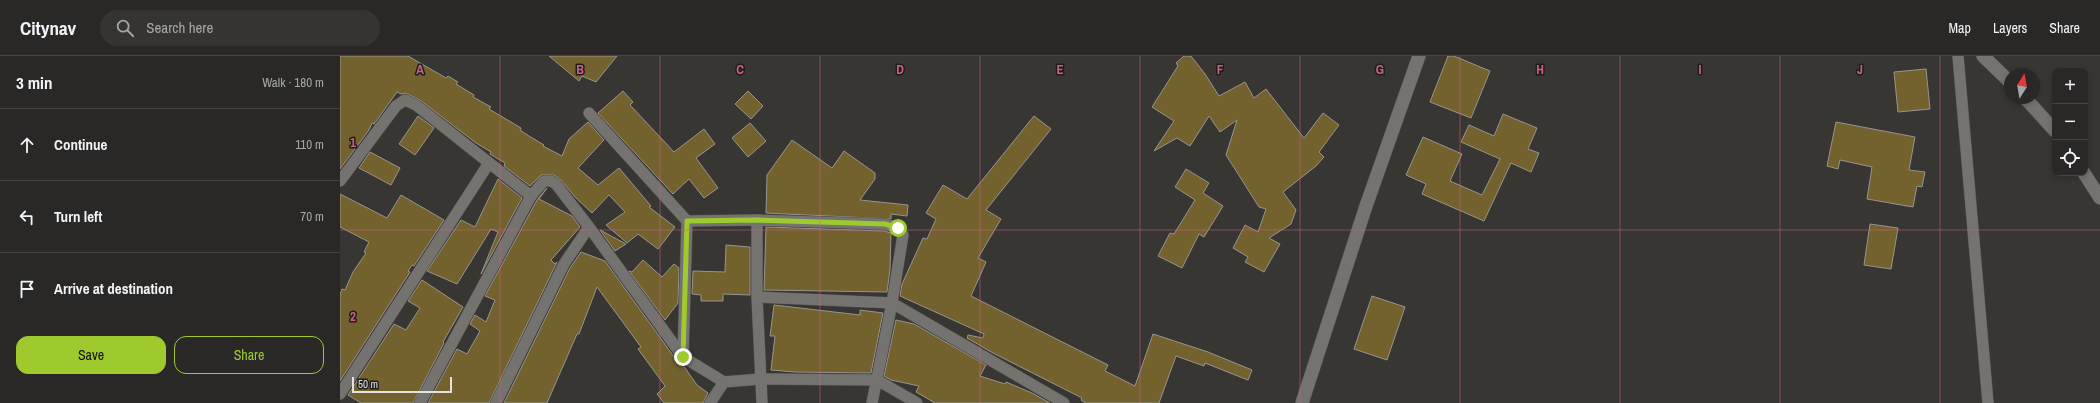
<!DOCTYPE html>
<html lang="en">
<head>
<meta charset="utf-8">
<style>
	:root { --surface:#292826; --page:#353432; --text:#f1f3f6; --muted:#a5a6a7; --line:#454443; --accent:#9eca2e }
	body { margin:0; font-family:"Archivo Narrow",sans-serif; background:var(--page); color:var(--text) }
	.controls { position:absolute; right:12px; top:12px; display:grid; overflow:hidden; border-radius:8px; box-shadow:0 2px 6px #0003 }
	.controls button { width:36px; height:36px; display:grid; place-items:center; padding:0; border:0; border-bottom:1px solid var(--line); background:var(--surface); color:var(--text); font:20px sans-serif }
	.compass { position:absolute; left:1664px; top:12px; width:36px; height:36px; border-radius:50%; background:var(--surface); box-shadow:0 2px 6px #0003; rotate:11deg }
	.scale { position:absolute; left:12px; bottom:10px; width:100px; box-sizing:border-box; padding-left:4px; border:2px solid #e2e2df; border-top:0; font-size:11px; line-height:14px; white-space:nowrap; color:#e2e2df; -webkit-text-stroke:3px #1e1d1c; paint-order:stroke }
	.stop { position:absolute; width:12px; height:12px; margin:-9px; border:3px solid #9eca2e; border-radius:50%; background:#fff }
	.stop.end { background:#9eca2e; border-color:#fff; box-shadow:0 1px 4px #0008 }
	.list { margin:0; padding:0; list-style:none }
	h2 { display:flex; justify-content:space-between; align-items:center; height:52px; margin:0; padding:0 16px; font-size:17px }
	h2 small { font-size:13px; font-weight:400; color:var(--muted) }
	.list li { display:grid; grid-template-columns:26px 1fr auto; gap:12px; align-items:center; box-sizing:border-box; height:72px; padding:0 16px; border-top:1px solid var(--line) }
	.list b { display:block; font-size:15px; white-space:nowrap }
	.list em { font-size:13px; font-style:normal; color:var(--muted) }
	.actions { display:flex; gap:8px; padding:12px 16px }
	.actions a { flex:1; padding:9px 0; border:1px solid var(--accent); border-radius:12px; text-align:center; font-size:14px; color:var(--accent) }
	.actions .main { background:var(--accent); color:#111 }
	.icon { flex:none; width:22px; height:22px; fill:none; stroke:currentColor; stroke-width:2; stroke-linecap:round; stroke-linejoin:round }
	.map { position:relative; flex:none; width:1760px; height:347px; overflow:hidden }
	header { display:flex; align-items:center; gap:24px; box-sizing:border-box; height:56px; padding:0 20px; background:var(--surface); border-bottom:1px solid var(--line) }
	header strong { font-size:19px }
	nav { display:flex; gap:22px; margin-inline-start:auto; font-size:14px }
	.search { width:280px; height:36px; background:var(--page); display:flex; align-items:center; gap:10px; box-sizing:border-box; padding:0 14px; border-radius:22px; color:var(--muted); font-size:15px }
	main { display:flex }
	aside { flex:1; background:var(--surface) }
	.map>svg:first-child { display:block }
	.building { fill:#73622d; stroke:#979591 }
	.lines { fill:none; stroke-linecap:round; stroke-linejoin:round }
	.minor-casing { stroke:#565451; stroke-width:12 }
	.tertiary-casing { stroke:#565451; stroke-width:14 }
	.minor { stroke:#75736f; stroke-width:11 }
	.tertiary { stroke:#75736f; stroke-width:13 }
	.route { stroke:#9eca2e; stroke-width:5 }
	.grid { fill:none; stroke:#cd5f89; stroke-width:1; stroke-opacity:0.55 }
	.grid-label { font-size:13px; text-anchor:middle; font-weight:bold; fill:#cd5f89; stroke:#1e1d1c; stroke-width:3; stroke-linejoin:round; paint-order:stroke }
</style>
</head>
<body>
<header>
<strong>Citynav</strong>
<div class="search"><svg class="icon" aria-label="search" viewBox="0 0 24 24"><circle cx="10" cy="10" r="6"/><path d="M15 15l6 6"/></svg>Search here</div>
<nav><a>Map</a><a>Layers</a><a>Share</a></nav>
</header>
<main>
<aside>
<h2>3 min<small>Walk · 180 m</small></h2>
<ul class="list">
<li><svg class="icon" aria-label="ahead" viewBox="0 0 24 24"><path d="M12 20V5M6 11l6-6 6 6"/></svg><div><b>Continue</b></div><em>110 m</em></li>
<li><svg class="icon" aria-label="left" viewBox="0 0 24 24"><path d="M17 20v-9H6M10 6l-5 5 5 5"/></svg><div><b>Turn left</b></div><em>70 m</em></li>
<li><svg class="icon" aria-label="arrive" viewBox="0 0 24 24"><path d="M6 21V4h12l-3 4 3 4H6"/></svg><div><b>Arrive at destination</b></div></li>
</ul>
<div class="actions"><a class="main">Save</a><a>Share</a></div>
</aside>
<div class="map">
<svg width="1760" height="347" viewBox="0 0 1760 347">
	<rect width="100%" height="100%" fill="#373632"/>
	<g class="building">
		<path d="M0 0H68L106 22 108 20 118 26 116 28 134 39 133 41 151 51 149 53 181 72 180 74 189 80 204 89 203 90 222 100 229 83 248 66 264 84 238 112 258 129 279 112 311 150 309 151 335 171 318 193 298 178 287 187 266 169 285 156 269 139 252 157 236 142 221 124 214 119H201L190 130 164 110 165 107 150 98 151 96 136 87 80 44 65 37 61 38 57 36 34 68 32 67 29 74 0 113Z"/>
		<path d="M209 0H277L256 26 242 20 239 25Z"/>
		<path d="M844 0H851L865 18 879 40 905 26 914 42 926 33 964 82 983 57 999 69 979 96 984 101 976 110 943 136 956 154 951 168 929 182 940 188 924 216 905 206 908 201 893 192 905 169 918 176 926 153 919 151 886 99 897 64 880 76 869 60 850 90 837 82 814 95 834 65 812 51 838 10 836 7Z"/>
		<path d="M1108 0H1114L1150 15 1131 62 1090 46Z"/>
		<path d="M1586 13 1590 53 1558 56 1554 16Z"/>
		<path d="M283 35 293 46 290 49 334 96 364 73 375 88 356 102 378 132 364 142 349 123 333 138 258 57Z"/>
		<path d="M408 35 423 50 411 63 395 48Z"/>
		<path d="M1163 58 1197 72 1188 93 1199 97 1191 116 1171 107 1144 165 1082 138 1086 128 1066 119 1083 81 1122 98 1110 125 1142 139 1160 103 1121 86 1129 69 1154 80Z"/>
		<path d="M78 60 94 72 75 99 59 88Z"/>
		<path d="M694 60 711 73 646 154 661 163 638 202 646 206 631 240 768 309 765 315 795 330 813 278 868 296 912 314 908 324 865 307 864 310 836 300 819 347H746L741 344 742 342 653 297 627 282 628 279 643 282 644 278 560 240 562 228 583 182 587 183 596 163 586 157 603 129 627 143Z"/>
		<path d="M1496 66 1575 81 1569 114 1585 116 1582 131 1577 130 1573 151 1527 143 1532 111 1500 104 1498 113 1487 110Z"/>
		<path d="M410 67 426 85 408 101 392 82Z"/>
		<path d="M452 84 492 112 504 95 535 117V123L520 144 568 149 567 160 551 158V163L426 157 427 119Z"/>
		<path d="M30 96 60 112 51 129 19 112Z"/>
		<path d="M846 113 869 127 863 137 883 150 864 181 859 178 842 212 818 200 830 177 834 178 855 144 835 131Z"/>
		<path d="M158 123 182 142 141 218 158 176 151 173 117 228 87 215 121 164 135 171Z"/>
		<path d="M207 132 199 143 232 160 240 171 211 204 215 208 217 206 149 347H88L117 293 127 298 140 275 130 268 135 259 146 266 155 244 145 240 197 144Z"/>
		<path d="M0 138 47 162 61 139 104 164 74 210 72 209 68 215 70 216 0 325V239L2 233 5 234 13 216 26 197 24 196 29 186 0 171Z"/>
		<path d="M1530 168 1558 172 1551 213 1524 209Z"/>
		<path d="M426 171 544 175 551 177 550 213 547 236 424 234Z"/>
		<path d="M260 174 286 188 275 195Z"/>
		<path d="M386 189 410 191V239L383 238V245H361V239L352 238 353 215 385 216Z"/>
		<path d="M241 196 265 205 337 305 343 309 357 329 368 337 363 347H324L317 338 325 330 298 293 301 291 257 231 239 278H237L207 347H164L230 212Z"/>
		<path d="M303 204 322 221 334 208 339 212 338 247 325 264 289 215 292 216Z"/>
		<path d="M82 224 123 251 103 286 104 287 73 347H21L8 339 54 268 66 274 80 252 68 245Z"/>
		<path d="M1032 240 1065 251 1047 304 1014 293Z"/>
		<path d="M434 249 520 259V254L543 257 531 317 455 316 431 314 435 280H430Z"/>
		<path d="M556 264 574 268 646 309 640 320 665 328 666 326 692 337 710 347H595L576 336 579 330 551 324 544 320Z"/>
	</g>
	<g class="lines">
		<defs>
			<g id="minor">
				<path d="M1618 0 1648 347"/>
				<path d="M249 57 347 165"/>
				<path d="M0 125 56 50 65 44 76 49 191 140"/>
				<path d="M417 241 552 247 724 347"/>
				<path d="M343 301 347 165 417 164"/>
				<path d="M0 338 149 107"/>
				<path d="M80 347 191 140 204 125H211L216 128 249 171 343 301 384 326"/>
				<path d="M156 347 224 208 249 171"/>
				<path d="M370 347 384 326 420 323 537 324 577 347"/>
				<path d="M422 347 417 241V164L545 168 558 172 563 179 552 247 532 347"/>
			</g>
			<g id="tertiary">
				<path d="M1643 0 1670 26"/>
				<path d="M1685 42 1715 75"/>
				<path d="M1744 117 1760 142"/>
				<path d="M962 347 1026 150 1079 0"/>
			</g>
		</defs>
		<use href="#minor" class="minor-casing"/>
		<use href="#tertiary" class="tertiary-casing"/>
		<use href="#minor" class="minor"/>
		<use href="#tertiary" class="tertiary"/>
	</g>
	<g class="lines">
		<path class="route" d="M343 301 347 165 417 164 545 168 558 172"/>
	</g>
	<path class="grid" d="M160 0V347M320 0V347M480 0V347M640 0V347M800 0V347M960 0V347M1120 0V347M1280 0V347M1440 0V347M1600 0V347M0 174H1760"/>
	<g class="grid-label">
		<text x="80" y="18">A</text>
		<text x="240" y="18">B</text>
		<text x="400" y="18">C</text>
		<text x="560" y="18">D</text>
		<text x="720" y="18">E</text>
		<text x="880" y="18">F</text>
		<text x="1040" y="18">G</text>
		<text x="1200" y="18">H</text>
		<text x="1360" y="18">I</text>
		<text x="1520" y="18">J</text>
		<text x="13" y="91">1</text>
		<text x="13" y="265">2</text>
	</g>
</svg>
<div class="controls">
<button>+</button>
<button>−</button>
<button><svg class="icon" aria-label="locate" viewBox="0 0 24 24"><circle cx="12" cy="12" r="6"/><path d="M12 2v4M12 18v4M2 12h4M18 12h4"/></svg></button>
</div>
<svg class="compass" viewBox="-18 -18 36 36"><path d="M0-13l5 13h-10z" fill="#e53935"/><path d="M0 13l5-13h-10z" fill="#a5a6a7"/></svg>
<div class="scale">50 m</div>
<div class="stop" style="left:558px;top:172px"></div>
<div class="stop end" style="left:343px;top:301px"></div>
</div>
</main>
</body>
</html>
